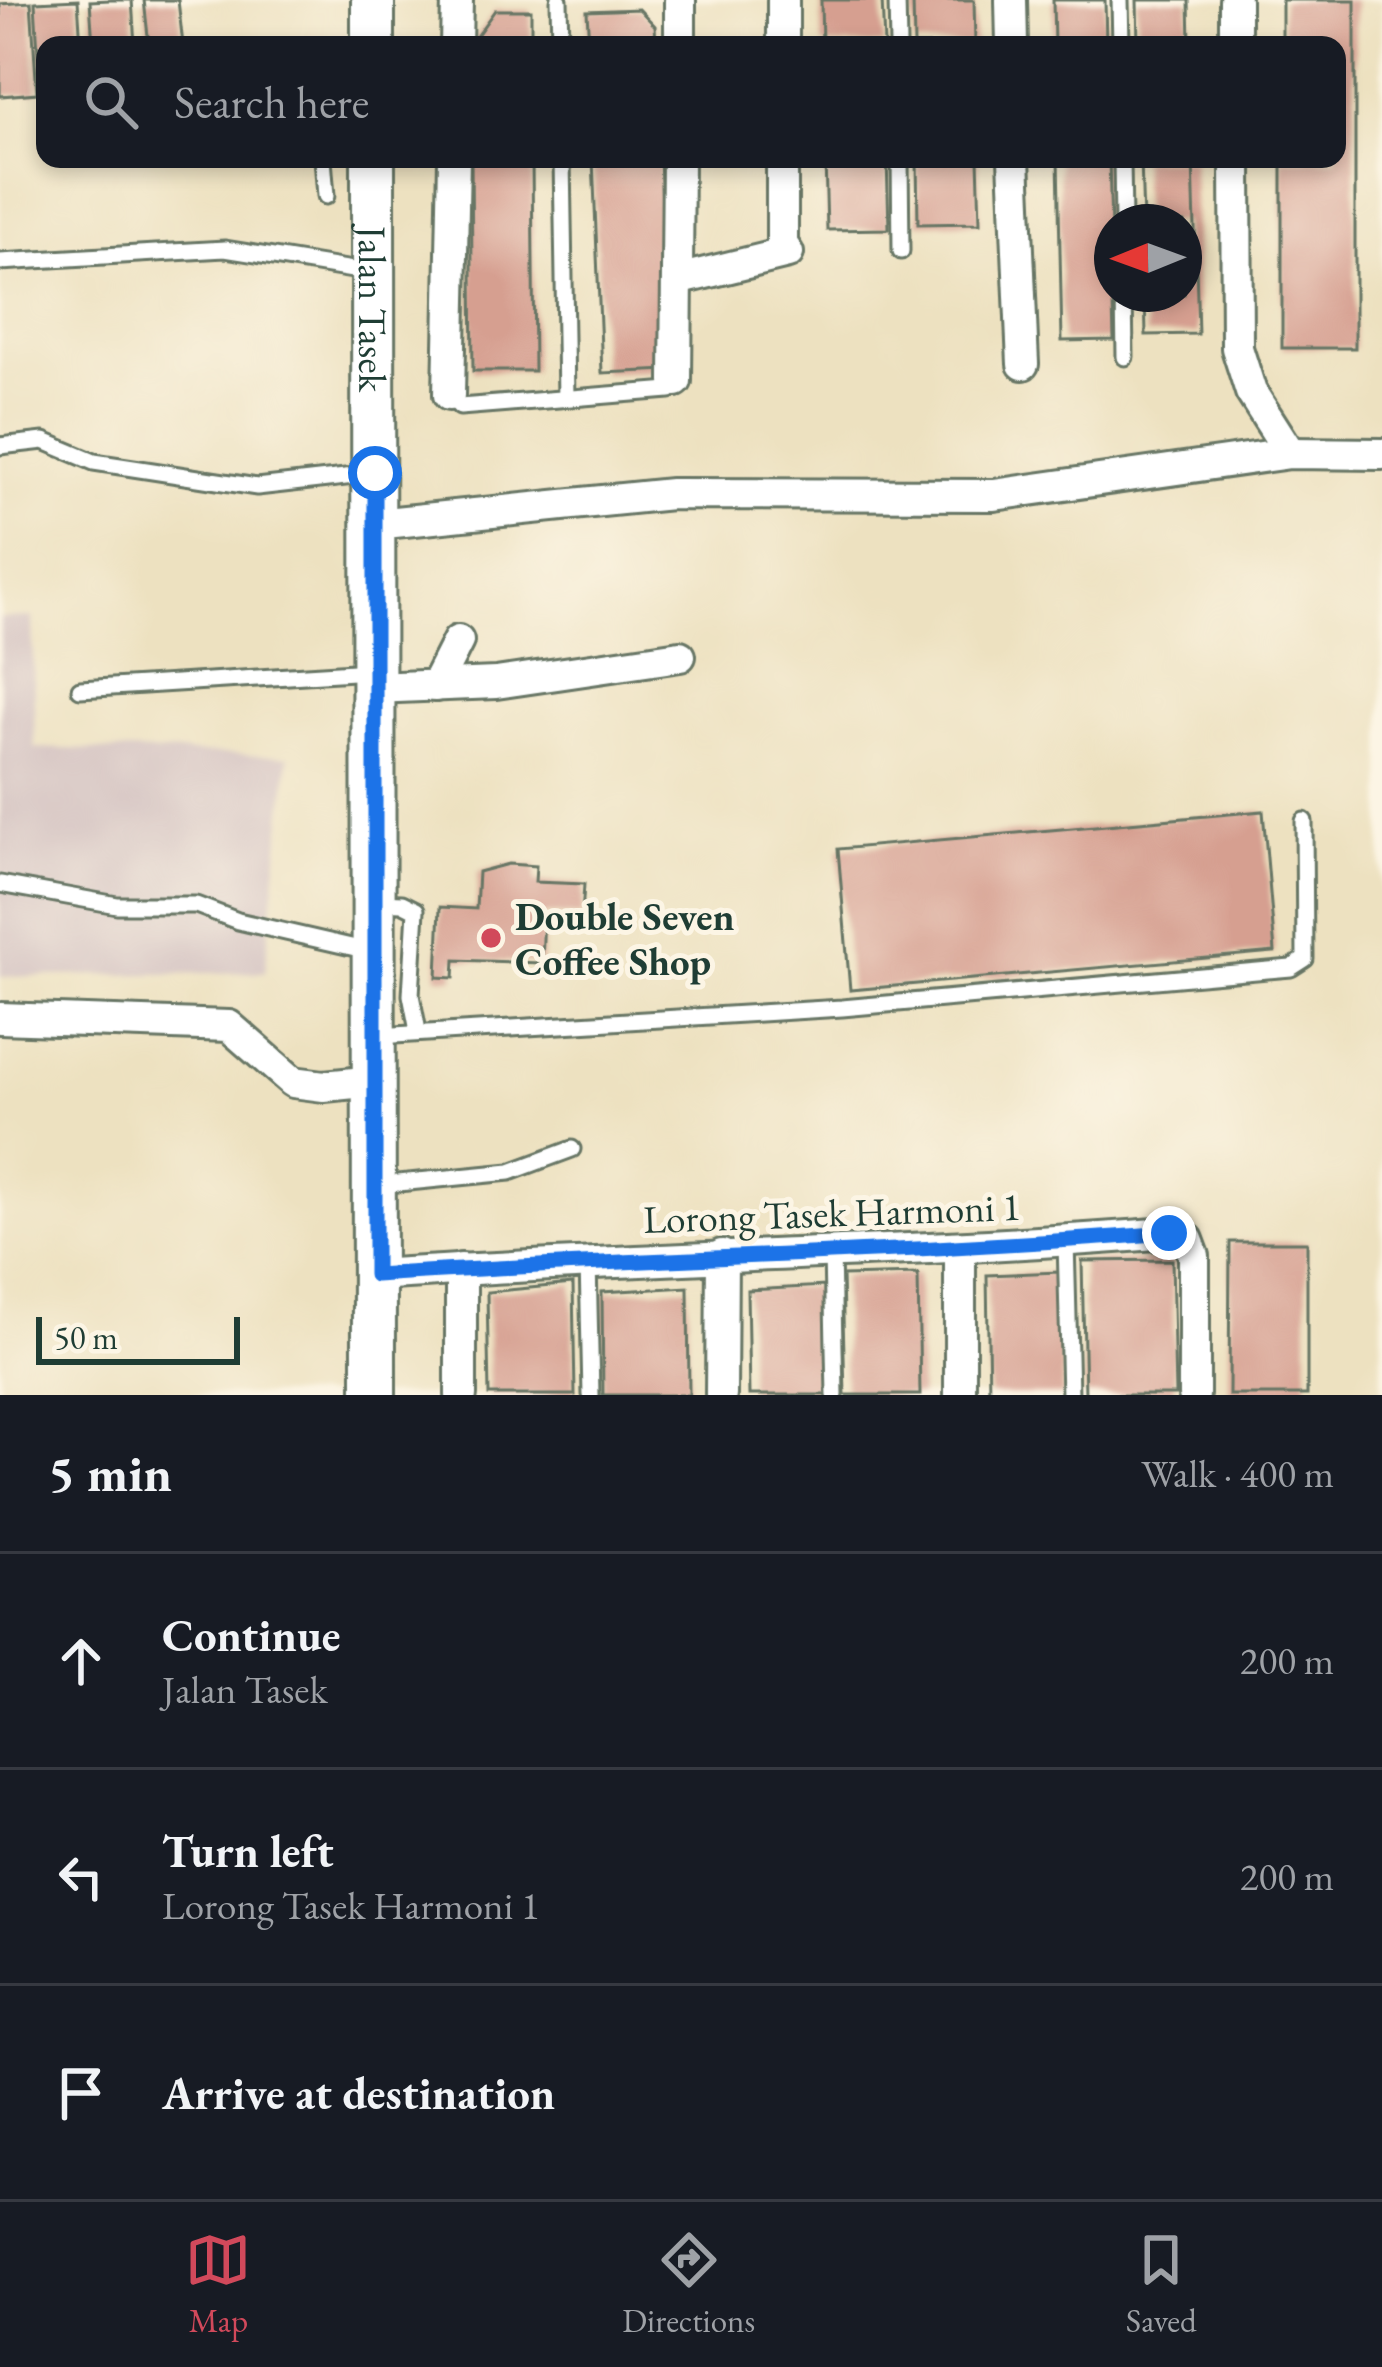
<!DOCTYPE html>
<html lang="en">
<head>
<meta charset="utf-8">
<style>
	:root { --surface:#171b24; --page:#242831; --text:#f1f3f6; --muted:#9ea1a6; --line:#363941; --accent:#d1495b }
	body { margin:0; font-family:"EB Garamond",serif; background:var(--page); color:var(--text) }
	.compass { position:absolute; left:1094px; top:204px; width:108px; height:108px; border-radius:50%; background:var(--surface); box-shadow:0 6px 18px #0003; rotate:269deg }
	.scale { position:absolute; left:36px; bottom:30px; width:204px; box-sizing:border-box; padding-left:12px; border:6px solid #1f3d34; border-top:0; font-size:33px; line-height:42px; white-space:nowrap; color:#1f3d34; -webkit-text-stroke:9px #fcf5e5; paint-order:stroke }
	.stop { position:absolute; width:36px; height:36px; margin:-27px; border:9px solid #1a73e8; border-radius:50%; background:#fff }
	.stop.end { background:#1a73e8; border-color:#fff; box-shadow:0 3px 12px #0008 }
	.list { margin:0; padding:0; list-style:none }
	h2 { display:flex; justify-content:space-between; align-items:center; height:156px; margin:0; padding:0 48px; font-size:51px }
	h2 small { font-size:39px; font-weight:400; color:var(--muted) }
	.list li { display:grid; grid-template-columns:78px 1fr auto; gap:36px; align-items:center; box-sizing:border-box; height:216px; padding:0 48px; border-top:3px solid var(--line) }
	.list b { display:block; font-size:45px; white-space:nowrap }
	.list p { margin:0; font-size:39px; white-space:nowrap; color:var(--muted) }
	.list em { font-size:39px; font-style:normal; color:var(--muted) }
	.icon { flex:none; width:66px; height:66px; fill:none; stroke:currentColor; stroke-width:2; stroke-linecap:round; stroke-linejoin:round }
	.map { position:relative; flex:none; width:1382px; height:1395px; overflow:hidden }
	.search { position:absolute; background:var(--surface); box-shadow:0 6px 18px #0003; left:36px; right:36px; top:36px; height:132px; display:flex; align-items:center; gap:30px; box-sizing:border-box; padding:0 42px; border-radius:24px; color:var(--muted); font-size:45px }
	.sheet { height:804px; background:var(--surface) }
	nav { display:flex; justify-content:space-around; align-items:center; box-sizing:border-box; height:168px; border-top:3px solid var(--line); background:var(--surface); font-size:33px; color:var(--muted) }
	nav a { display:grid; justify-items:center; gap:6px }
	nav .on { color:var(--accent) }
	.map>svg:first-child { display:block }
	.industrial { fill:#d1bfbf }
	.building { fill:#d69f90 }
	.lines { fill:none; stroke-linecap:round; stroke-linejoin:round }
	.lane-casing { stroke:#677665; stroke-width:21 }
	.street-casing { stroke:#677665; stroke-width:36 }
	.secondary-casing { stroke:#677665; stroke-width:48 }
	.lane { stroke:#fff; stroke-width:15 }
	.street { stroke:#fff; stroke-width:30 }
	.secondary { stroke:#fff; stroke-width:42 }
	.route { stroke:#1a73e8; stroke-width:15 }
	.poi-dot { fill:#d1495b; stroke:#fcf5e5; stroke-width:4.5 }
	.labels { text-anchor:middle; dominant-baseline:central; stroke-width:10; stroke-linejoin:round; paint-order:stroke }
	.street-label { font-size:39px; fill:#1f3d34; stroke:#fcf5e5 }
	.poi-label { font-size:39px; font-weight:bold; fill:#1f3d34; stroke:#fcf5e5; text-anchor:start }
</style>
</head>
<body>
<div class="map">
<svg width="1382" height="1395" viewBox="0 0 1382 1395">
	<rect width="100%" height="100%" fill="#fcf5e5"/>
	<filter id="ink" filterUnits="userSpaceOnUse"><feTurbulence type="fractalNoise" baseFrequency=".00833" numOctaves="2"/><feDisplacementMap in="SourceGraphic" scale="24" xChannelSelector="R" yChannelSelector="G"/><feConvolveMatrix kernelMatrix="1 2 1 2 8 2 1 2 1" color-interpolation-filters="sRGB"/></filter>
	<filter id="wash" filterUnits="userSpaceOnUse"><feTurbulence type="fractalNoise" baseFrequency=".004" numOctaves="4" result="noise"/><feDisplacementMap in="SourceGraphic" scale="48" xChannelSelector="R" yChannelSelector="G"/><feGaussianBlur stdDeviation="2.7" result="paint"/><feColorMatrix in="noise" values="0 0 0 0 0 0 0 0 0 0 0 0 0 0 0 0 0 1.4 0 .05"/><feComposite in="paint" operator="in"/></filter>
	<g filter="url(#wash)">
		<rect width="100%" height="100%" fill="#ede1c0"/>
		<path class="industrial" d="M32 617 35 748 289 756 265 972 0 977V618Z"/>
		<g id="blocks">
			<g class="building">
				<path d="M78 0 81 45H45V86H40L35 2Z"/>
				<path d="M110 0H132L135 45H93L90 1Z"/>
				<path d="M144 0H178L183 45H149Z"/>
				<path d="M821 0H882L884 45H822Z"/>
				<path d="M913 0H974L975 45H914Z"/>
				<path d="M1053 0H1105L1106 45H1054Z"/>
				<path d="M1137 0H1189L1190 45H1138Z"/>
				<path d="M1282 0H1355V348H1282V159H1337V45H1282Z"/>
				<path d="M31 2 37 93 0 96V4Z"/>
				<path d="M639 9 655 26 656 45H589L587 11Z"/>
				<path d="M495 10H531V45H470Z"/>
				<path d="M471 159H532L534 371H473Z"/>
				<path d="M593 159H660L669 370 602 373Z"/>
				<path d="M825 159H887L889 229 827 230Z"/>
				<path d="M917 159H978L980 223 918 224Z"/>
				<path d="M1058 159H1109L1114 340 1062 341Z"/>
				<path d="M1141 159H1193L1198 334 1146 335 1145 294H1184V222H1143Z"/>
				<path d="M1263 811 1275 952 850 990 838 849Z"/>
				<path d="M508 864 536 866 535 882 584 884 582 916 544 914 542 963 455 960 454 978 437 977 440 907 476 909 478 872Z"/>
				<path d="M1230 1242H1307V1395H1229Z"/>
				<path d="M1172 1260 1175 1395H1085L1082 1261Z"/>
				<path d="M1059 1272 1063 1395H989L987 1275Z"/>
				<path d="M918 1274 920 1395H845L842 1276Z"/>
				<path d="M573 1284 575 1395H489L487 1292Z"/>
				<path d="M825 1286 827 1395H749L747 1290Z"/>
				<path d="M688 1287 689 1395H603L602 1292Z"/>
			</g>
		</g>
	</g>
	<g filter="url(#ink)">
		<use href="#blocks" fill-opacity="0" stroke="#677665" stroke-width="3"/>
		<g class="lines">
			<defs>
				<g id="lane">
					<path d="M559 0 560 45"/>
					<path d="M897 0 898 45"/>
					<path d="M1120 0 1121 45"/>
					<path d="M323 159 326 196"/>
					<path d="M562 159 566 398"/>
					<path d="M900 159 901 251"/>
					<path d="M1122 159 1123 222"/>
					<path d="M0 262 225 249 371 273"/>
					<path d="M1124 294 1125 357"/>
					<path d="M449 395 460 407 670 390 676 381"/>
					<path d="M0 446 44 441 94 462 257 487 372 474"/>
					<path d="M80 689 370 671"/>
					<path d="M0 884 117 905H196L238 921 373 952"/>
					<path d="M378 902 402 903 416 910 411 995 418 1031"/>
					<path d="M378 1036 842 1008 1291 968 1305 959 1304 821"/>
					<path d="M378 1185 510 1172 572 1149"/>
					<path d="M1066 1241 1070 1395"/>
					<path d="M832 1253 835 1395"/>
					<path d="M588 1262 591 1395"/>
				</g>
				<g id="street">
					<path d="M1011 0 1012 45"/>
					<path d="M1235 0V45"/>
					<path d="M456 45 457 0"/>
					<path d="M680 45V0"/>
					<path d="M783 45V0"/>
					<path d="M1014 159 1023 364"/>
					<path d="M1236 159 1237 348 1251 392 1290 453"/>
					<path d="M677 280 788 253 782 244V159"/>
					<path d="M676 381 678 159"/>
					<path d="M449 395 454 159"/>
					<path d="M375 524 671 494 994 495 1290 453 1382 454"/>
					<path d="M435 686 458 641"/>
					<path d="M373 688 496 683 680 656"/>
					<path d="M0 1018 229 1026 293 1082 324 1086 375 1081"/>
					<path d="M960 1250V1395"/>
					<path d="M461 1269V1395"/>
					<path d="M375 1275C640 1257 905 1254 1169 1233L1188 1240 1194 1256V1395"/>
					<path d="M721 1395 722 1255"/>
				</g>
				<g id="secondary">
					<path d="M373 0V45"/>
					<path id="s1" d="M373 159 374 1395"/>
				</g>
			</defs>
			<use href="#lane" class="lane-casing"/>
			<use href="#street" class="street-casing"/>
			<use href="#secondary" class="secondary-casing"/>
			<use href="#lane" class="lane"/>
			<use href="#street" class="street"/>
			<use href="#secondary" class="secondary"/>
		</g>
	</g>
	<g class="lines" filter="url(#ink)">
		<path class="route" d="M375 473V1275C640 1258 905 1254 1169 1233"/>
	</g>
	<circle class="poi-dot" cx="491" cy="938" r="12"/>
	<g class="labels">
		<g class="street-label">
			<text stroke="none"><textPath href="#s1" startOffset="150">Jalan Tasek</textPath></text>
			<text transform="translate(832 1213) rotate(-2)">Lorong Tasek Harmoni 1</text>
		</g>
		<g class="poi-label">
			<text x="515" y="916">Double Seven<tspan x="515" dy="45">Coffee Shop</tspan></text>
		</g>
	</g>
</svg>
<svg class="compass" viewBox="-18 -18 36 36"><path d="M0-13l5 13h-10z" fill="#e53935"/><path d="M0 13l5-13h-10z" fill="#9ea1a6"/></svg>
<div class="scale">50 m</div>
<div class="stop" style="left:375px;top:473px"></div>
<div class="stop end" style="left:1169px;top:1233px"></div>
<div class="search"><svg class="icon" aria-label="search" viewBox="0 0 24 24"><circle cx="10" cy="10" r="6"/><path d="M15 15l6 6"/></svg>Search here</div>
</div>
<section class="sheet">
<h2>5 min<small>Walk · 400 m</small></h2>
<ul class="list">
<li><svg class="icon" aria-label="ahead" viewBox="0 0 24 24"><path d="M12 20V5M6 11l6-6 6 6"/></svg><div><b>Continue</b><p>Jalan Tasek</p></div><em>200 m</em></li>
<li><svg class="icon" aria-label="left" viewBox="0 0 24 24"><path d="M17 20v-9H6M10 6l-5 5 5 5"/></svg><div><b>Turn left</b><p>Lorong Tasek Harmoni 1</p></div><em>200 m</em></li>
<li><svg class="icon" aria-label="arrive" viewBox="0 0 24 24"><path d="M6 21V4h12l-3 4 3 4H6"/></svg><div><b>Arrive at destination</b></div></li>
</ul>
</section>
<nav>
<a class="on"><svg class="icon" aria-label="map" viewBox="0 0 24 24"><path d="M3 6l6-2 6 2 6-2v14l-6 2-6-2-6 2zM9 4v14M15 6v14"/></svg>Map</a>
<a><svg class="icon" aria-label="directions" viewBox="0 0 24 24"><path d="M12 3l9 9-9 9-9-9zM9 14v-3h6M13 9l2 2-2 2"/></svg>Directions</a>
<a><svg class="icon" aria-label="saved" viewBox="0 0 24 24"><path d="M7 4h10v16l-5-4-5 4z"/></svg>Saved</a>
</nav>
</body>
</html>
